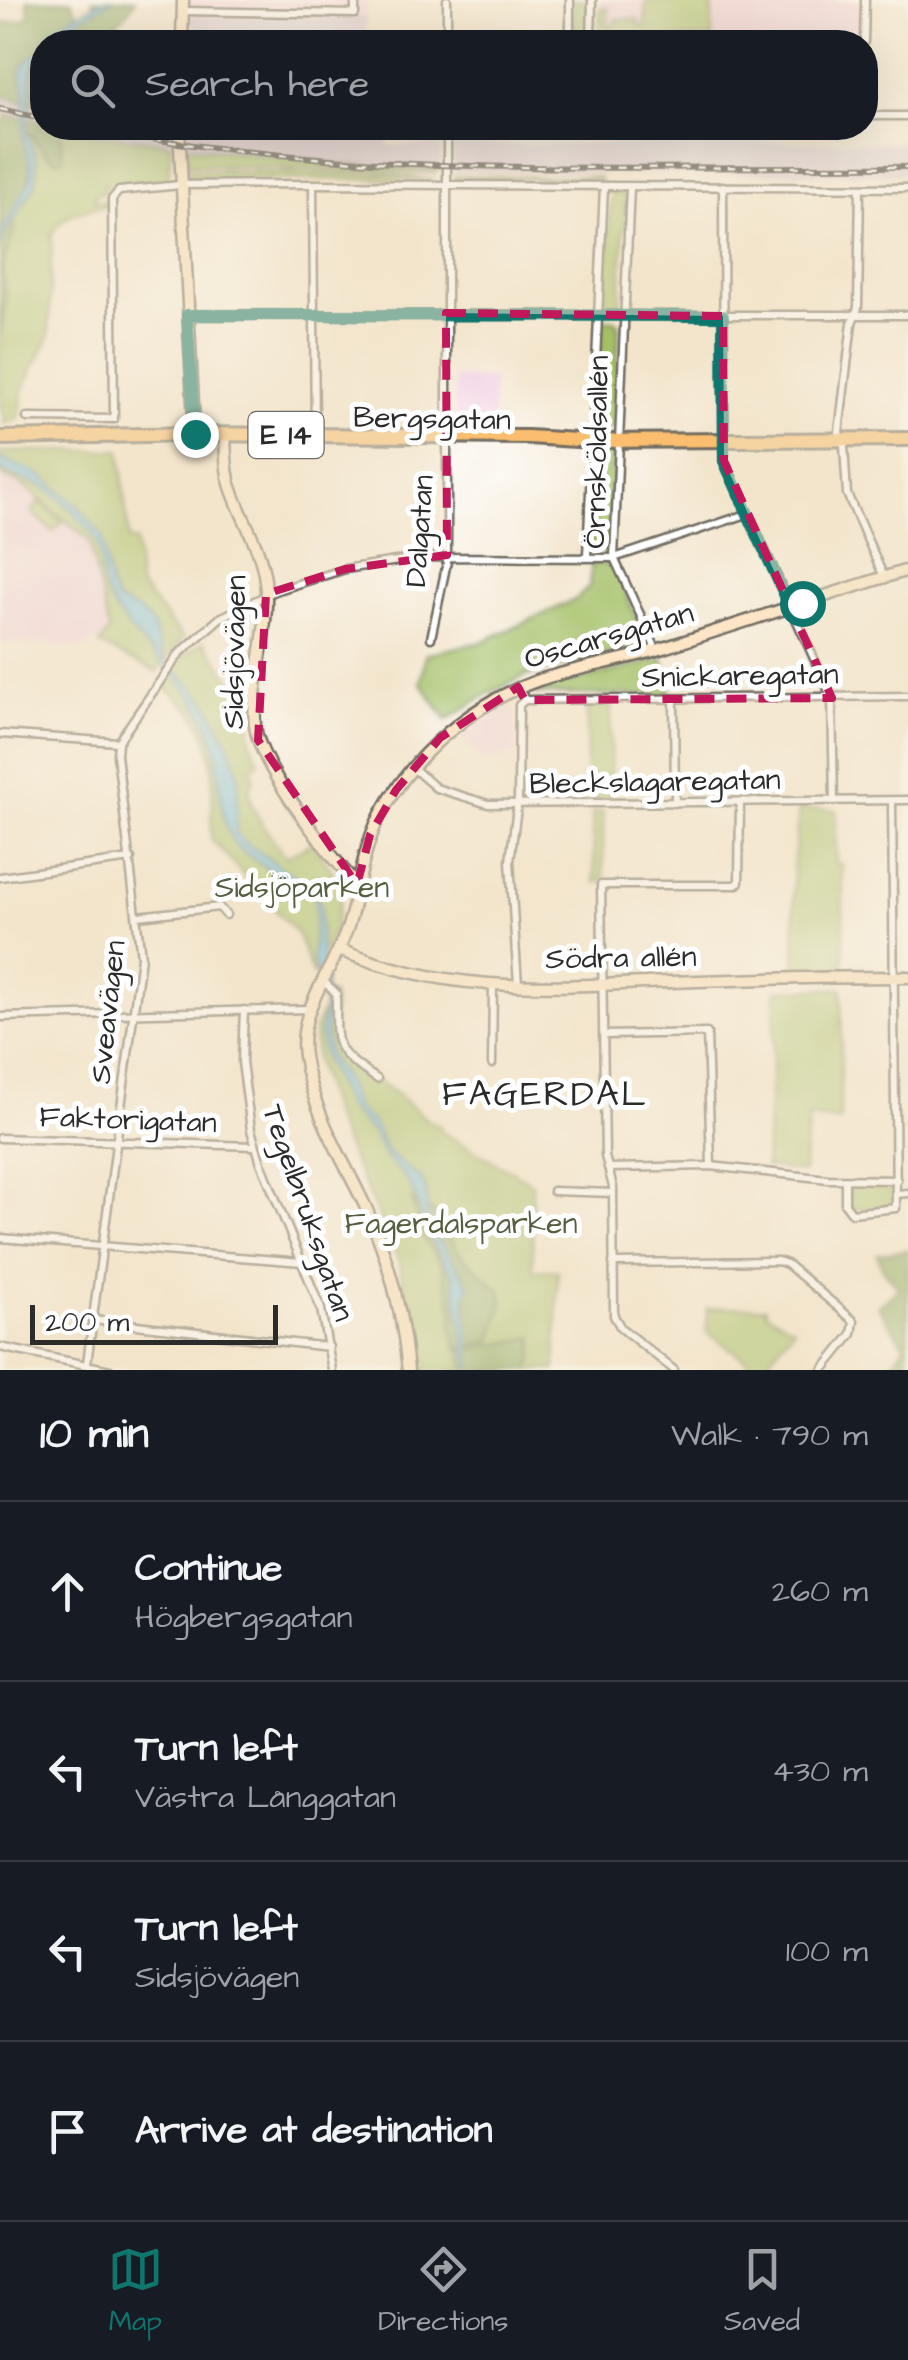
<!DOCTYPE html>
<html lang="en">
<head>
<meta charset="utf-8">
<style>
	:root { --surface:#171b24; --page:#20242c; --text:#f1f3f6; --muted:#9ea1a6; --line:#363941; --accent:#0f766e }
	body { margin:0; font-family:"Architects Daughter",sans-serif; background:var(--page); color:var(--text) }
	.scale { position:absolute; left:30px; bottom:25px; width:248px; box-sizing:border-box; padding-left:10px; border:5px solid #2b2b2b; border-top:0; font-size:28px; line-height:35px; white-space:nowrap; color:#2b2b2b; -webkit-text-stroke:8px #fff; paint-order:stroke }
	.stop { position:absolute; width:30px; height:30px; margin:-22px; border:8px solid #0f766e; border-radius:50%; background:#fff }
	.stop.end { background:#0f766e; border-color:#fff; box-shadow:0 2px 10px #0008 }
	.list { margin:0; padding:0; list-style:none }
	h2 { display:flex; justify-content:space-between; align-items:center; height:130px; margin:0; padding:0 40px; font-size:42px }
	h2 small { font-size:32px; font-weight:400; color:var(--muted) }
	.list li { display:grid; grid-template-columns:65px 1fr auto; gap:30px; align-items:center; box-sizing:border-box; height:180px; padding:0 40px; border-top:2px solid var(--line) }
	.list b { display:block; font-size:38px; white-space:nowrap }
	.list p { margin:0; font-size:32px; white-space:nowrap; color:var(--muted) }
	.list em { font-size:32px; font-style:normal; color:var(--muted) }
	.icon { flex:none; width:55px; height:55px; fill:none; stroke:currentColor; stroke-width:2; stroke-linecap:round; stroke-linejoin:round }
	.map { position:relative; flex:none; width:908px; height:1370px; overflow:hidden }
	.search { position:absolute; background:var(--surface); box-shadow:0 10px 40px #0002; left:30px; right:30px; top:30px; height:110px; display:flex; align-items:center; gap:25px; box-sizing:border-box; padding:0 35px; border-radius:40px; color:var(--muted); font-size:38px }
	.sheet { height:850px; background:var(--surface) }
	nav { display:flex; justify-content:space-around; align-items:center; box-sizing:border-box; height:140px; border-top:2px solid var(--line); background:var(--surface); font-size:28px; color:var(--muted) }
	nav a { display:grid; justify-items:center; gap:5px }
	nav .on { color:var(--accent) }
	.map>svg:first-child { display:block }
	.built { fill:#f2cfe0 }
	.industrial { fill:#cfbdcf }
	.green { fill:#a4c066; stroke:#687648; stroke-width:2.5 }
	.forest { fill:#83a65b; stroke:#576843; stroke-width:2.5 }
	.water { fill:#63bae0; stroke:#477286; stroke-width:2.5 }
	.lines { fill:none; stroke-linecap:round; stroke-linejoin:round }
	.street-casing { stroke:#716c63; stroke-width:11 }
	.secondary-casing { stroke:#716c63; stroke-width:15 }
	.highway-casing { stroke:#716c63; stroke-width:18 }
	.street { stroke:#fff; stroke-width:6 }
	.secondary { stroke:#fde5c5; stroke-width:10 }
	.highway { stroke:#fabe6e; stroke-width:12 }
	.rail-casing { stroke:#2b2b2b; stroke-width:6 }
	.rail { stroke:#fff; stroke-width:2.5; stroke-dasharray:8; stroke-linecap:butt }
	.route { stroke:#0f766e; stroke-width:12 }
	.marked { fill:none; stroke:#c2185b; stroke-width:8; stroke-dasharray:20 12; stroke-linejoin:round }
	.labels { text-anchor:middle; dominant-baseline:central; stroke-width:10; stroke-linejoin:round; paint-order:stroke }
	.shield { fill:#fff; stroke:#6b6b6b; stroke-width:2.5 }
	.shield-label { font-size:28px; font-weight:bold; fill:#2b2b2b }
	.street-label { font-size:30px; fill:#2b2b2b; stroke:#fff }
	.park-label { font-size:30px; fill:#555f40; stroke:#fff }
	.quarter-label { font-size:35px; letter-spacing:2.5px; fill:#2b2b2b; stroke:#fff }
</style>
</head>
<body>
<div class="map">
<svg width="908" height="1370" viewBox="0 0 908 1370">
	<rect width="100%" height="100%" fill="#fff"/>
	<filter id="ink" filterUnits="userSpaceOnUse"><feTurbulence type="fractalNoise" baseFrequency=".01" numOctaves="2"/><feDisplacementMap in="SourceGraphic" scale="20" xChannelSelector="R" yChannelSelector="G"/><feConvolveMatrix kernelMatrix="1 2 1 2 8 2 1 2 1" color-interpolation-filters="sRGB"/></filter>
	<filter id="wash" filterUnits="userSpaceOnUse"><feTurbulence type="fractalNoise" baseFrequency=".0048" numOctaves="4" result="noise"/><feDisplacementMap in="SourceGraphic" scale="40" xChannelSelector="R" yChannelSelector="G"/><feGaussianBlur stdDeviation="2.25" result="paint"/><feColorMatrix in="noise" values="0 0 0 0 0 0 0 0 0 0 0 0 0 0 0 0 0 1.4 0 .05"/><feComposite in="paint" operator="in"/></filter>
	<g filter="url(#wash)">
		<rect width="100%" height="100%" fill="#f3e5cc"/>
		<g class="built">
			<path d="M190 0H366V17L189 15Z"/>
			<path d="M600 0H860L861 42H654L653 39 599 35Z"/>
			<path d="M454 377 494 378 492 430 465 429 455 423Z"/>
			<path d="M0 475 20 483 89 540 109 630 100 645 91 641 86 648 0 642Z"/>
			<path d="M508 705 515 713 516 756 482 761 460 735Z"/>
		</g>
		<g class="industrial">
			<path d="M189 15 366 17V42H189Z"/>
			<path d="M0 96 42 105V121L0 113Z"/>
			<path d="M75 128H156L173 130 171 144Z"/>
			<path d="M187 128H388V145L441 146 440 170 334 164 187 146Z"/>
			<path d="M739 142 908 143V174L453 172V145Z"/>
		</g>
		<g class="green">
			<path d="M573 0H589L586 39 573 37Z"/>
			<path d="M712 0V39L602 38 599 35 600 8H608V26H615V19H638V25L645 26 646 2Z"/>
			<path d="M60 128 171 144 169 175 163 181 111 186 104 184V193L95 194V201H109V205C84 211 65 210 52 234L49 337 24 387 19 420 0 424 6 423 0 408V335L6 298 0 274 15 227 13 222 36 183 37 161 27 133 63 158Z"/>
			<path d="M187 146 334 164 440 170 434 173 192 165H188Z"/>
			<path d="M188 170 396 175 435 180 195 179H188Z"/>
			<path d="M454 176 600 177V183L596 179H466L458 183Z"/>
			<path d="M612 193H624L626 197 620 305 617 308H605L603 303Z"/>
			<path d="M605 320H615L619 324 615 427 598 429 596 425 601 325Z"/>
			<path d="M120 450 129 541H136L139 585 183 638 157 672 100 645 109 630 89 540 20 483 0 475V452Z"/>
			<path d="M601 451H609L613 456 610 542 604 553 596 552 591 546 595 454Z"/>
			<path d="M40 502 63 522 53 532 31 511Z"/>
			<path d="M592 562 613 565 648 644 525 676 487 694 447 720 421 683 426 654 482 642 577 599 589 587Z"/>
			<path d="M204 641 244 698 249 699 251 742 259 762 251 768 254 780C237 800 274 838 286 857L313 842 343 888 334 931 312 974 298 935 211 839C212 800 220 745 193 713 185 703 173 694 163 685L184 656Z"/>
			<path d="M663 659 671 695 533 694 561 684Z"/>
			<path d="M587 703H611L610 799H586Z"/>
			<path d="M799 809 836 810V864H842L844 968 796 969 793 871Z"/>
			<path d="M603 812 604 882H595L592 813Z"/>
			<path d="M842 988 840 1121 809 1117 803 1172 765 1167 777 990Z"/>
			<path d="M330 994 333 997 332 1040 341 1057 395 1093 429 1121 441 1127 440 1131 532 1183 533 1270 558 1271 556 1370H528L533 1360 534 1338 462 1351 464 1370H419L399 1260 334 1120 316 1061 314 1030Z"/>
			<path d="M885 1183 891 1187 893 1203 889 1206 852 1210 848 1204 851 1185Z"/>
			<path d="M735 1307H766V1312L794 1328 760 1370 707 1332V1309Z"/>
		</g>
		<g class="forest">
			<path d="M27 0H72L79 18 97 9 92 0H135C119 35 76 42 42 42V95L39 105 0 96 1 23 25 20 29 12Z"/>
			<path d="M6 115 42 121V128H60L63 158 57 161C47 155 37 147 33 135L27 133 23 138C41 181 22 198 0 234V130Z"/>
			<path d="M13 222 15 227 2 265 6 298 0 335V249L3 236Z"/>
			<path d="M412 1200 439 1215 457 1251 501 1291 503 1303 492 1341 457 1349 452 1325 454 1313 441 1263 421 1235Z"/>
			<path d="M908 1250V1370H887L905 1346 878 1306 899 1288 882 1268 877 1254Z"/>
			<path d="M534 1337 533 1360 528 1370H464L461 1351Z"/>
		</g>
		<g class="water">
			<path d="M102 0H112L67 26 53 42H42V55L33 65 27 133 37 161 36 183 3 236 0 249V234L31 178V164L23 138 25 94 21 74 25 62 40 52C47 22 80 16 102 0Z"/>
			<path d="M0 458 42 476 79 507 102 536 110 586 117 601 139 611 152 624 163 657 207 702 230 746 239 774 236 832 243 841 316 891 321 909 320 942 327 998 326 1037 329 1056 344 1078 356 1109 372 1122 388 1153 421 1179 426 1189 428 1224 469 1285 465 1301 472 1370H469L454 1277 425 1230 419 1205 406 1178 387 1159 371 1131 348 1109 324 1058 320 1034 324 1006 312 957 316 913 314 896 310 890 292 886 237 847C212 813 225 766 210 729 189 678 141 650 112 605 95 580 108 549 87 527 76 515 63 499 49 490 33 481 15 478 0 470Z"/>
		</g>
	</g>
	<g filter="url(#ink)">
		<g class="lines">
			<defs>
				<g id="street">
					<path d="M570 0V42"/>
					<path d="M184 11 355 14V0"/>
					<path d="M447 42V0"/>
					<path d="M591 42 592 0"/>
					<path d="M864 42 865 0"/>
					<path d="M866 116H908"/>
					<path d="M313 184 315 443"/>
					<path d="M723 186 724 461 832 698 834 801"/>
					<path d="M630 187 614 558 656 649"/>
					<path d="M860 188 858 308 852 323 839 432 844 446 847 494 884 577"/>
					<path d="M189 315H908"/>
					<path d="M27 418 114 419 112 199 119 191 180 185 313 184 908 188"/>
					<path d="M587 556 604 187"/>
					<path d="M431 638 447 562V128"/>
					<path d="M519 688 525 700 908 696"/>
					<path d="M674 699 675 803"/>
					<path d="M0 734 118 742"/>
					<path d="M413 768 436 788 488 804 908 800"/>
					<path d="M0 877 131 859"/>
					<path d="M138 916 219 907 226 915"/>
					<path d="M323 981 336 993C337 1046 330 1048 377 1079"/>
					<path d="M518 985 510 861 518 800 519 705 525 700"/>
					<path d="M244 1010 242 1062 251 1130 261 1163 321 1309 332 1370"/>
					<path d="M0 1017 310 1009"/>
					<path d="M604 1035 707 1033 711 1166"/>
					<path d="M492 1064 493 985"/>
					<path d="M0 1138 255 1146"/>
					<path d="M609 1168 711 1166 828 1179 897 1180"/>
					<path d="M845 1180V1204L852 1213 896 1208 892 801"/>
					<path d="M553 1191 613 1193"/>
					<path d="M897 1194 908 1193"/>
					<path d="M0 1238 302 1262"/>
					<path d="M613 1263 778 1261 787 1264 854 1321 852 1334 823 1370"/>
					<path d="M93 1320 329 1347"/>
					<path d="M0 1347 110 1370"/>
					<path d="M87 1363 141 957 117 755 118 742 179 654 220 618 275 591 345 569 422 557 614 558 747 514"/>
					<path d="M674 1370 621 1328 614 1316 613 1187 605 1156 601 885H736L739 882 740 803"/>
				</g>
				<g id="secondary">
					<path d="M182 42 183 0"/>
					<path d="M179 128 195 442"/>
					<path d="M225 434C226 452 225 470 231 487 242 520 260 545 265 580 271 629 251 676 255 725 259 767 328 853 357 885"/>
					<path d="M340 950C453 996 552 986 671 982 750 979 829 977 908 977"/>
					<path d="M408 1370C403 1316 389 1259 367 1210 344 1160 312 1112 304 1056 297 1007 336 968 349 923 360 886 362 849 381 814 414 753 473 703 539 680 579 667 622 661 663 648 745 622 826 595 908 570"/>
				</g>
				<path id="highway" d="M0 438 195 434 528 437 593 441 908 439"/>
			</defs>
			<use href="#street" class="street-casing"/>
			<use href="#secondary" class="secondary-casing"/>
			<use href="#highway" class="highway-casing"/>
			<use href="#street" class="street"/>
			<use href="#secondary" class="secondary"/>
			<use href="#highway" class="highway"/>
			<defs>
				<g id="rail">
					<path d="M0 109 42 118"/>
					<path d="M90 128C359 181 636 165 908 167"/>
				</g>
			</defs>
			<use href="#rail" class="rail-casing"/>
			<use href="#rail" class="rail"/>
		</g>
	</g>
	<g class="lines" filter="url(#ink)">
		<path class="route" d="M195 434 187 315 723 316 724 461 790 607 802 603"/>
	</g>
	<path d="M0 0H908V1370H0ZM446 313 723 316 724 461 832 698 525 700 518 687 440 738 396 790 370 835 357 885 258 740 266 594 345 569 447 555Z" fill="#f3e5cc" fill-opacity=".55" fill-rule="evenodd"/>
	<path class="marked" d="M446 313 723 316 724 461 832 698 525 700 518 687 440 738 396 790 370 835 357 885 258 740 266 594 345 569 447 555Z"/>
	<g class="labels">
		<rect class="shield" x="248.5" y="412" width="75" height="46" rx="8"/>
		<g class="shield-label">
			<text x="286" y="435">E 14</text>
		</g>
		<g class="street-label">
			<text transform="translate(432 419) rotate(1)">Bergsgatan</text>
			<text transform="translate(597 452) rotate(-89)">Örnsköldsallén</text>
			<text transform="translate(420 531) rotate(-86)">Dalgatan</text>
			<text transform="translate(609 636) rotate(-16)">Oscarsgatan</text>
			<text transform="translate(235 652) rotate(-89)">Sidsjövägen</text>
			<text transform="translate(740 676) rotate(-1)">Snickaregatan</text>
			<text transform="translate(655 782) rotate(-1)">Bleckslagaregatan</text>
			<text transform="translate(621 958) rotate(-1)">Södra allén</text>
			<text transform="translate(108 1012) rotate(-84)">Sveavägen</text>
			<text transform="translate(128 1120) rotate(2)">Faktorigatan</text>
			<text transform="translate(308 1213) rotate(71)">Tegelbruksgatan</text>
		</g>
		<g class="park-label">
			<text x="302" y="888">Sidsjöparken</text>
			<text x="461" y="1224">Fagerdalsparken</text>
		</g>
		<g class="quarter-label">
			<text x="545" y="1094">FAGERDAL</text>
		</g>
	</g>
</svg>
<div class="scale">200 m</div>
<div class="stop" style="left:802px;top:603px"></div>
<div class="stop end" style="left:195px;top:434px"></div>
<div class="search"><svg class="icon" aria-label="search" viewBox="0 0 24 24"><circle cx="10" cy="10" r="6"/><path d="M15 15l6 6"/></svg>Search here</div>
</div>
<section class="sheet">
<h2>10 min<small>Walk · 790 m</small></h2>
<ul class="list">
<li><svg class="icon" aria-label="ahead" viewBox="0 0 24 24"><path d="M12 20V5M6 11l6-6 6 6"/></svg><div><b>Continue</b><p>Högbergsgatan</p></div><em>260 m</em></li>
<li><svg class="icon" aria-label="left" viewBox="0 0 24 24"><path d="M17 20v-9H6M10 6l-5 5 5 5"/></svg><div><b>Turn left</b><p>Västra Långgatan</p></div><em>430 m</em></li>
<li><svg class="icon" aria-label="left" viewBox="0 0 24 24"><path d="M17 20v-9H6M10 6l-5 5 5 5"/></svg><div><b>Turn left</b><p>Sidsjövägen</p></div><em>100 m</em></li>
<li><svg class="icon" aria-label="arrive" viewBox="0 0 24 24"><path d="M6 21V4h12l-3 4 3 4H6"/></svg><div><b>Arrive at destination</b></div></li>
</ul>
</section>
<nav>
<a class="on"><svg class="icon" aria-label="map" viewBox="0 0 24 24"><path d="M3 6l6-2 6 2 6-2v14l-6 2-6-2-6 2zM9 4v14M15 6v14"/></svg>Map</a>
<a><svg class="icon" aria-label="directions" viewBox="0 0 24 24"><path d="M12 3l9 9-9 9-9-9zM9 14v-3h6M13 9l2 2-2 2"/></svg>Directions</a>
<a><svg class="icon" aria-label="saved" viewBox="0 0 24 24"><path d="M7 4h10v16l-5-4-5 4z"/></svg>Saved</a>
</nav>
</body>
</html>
